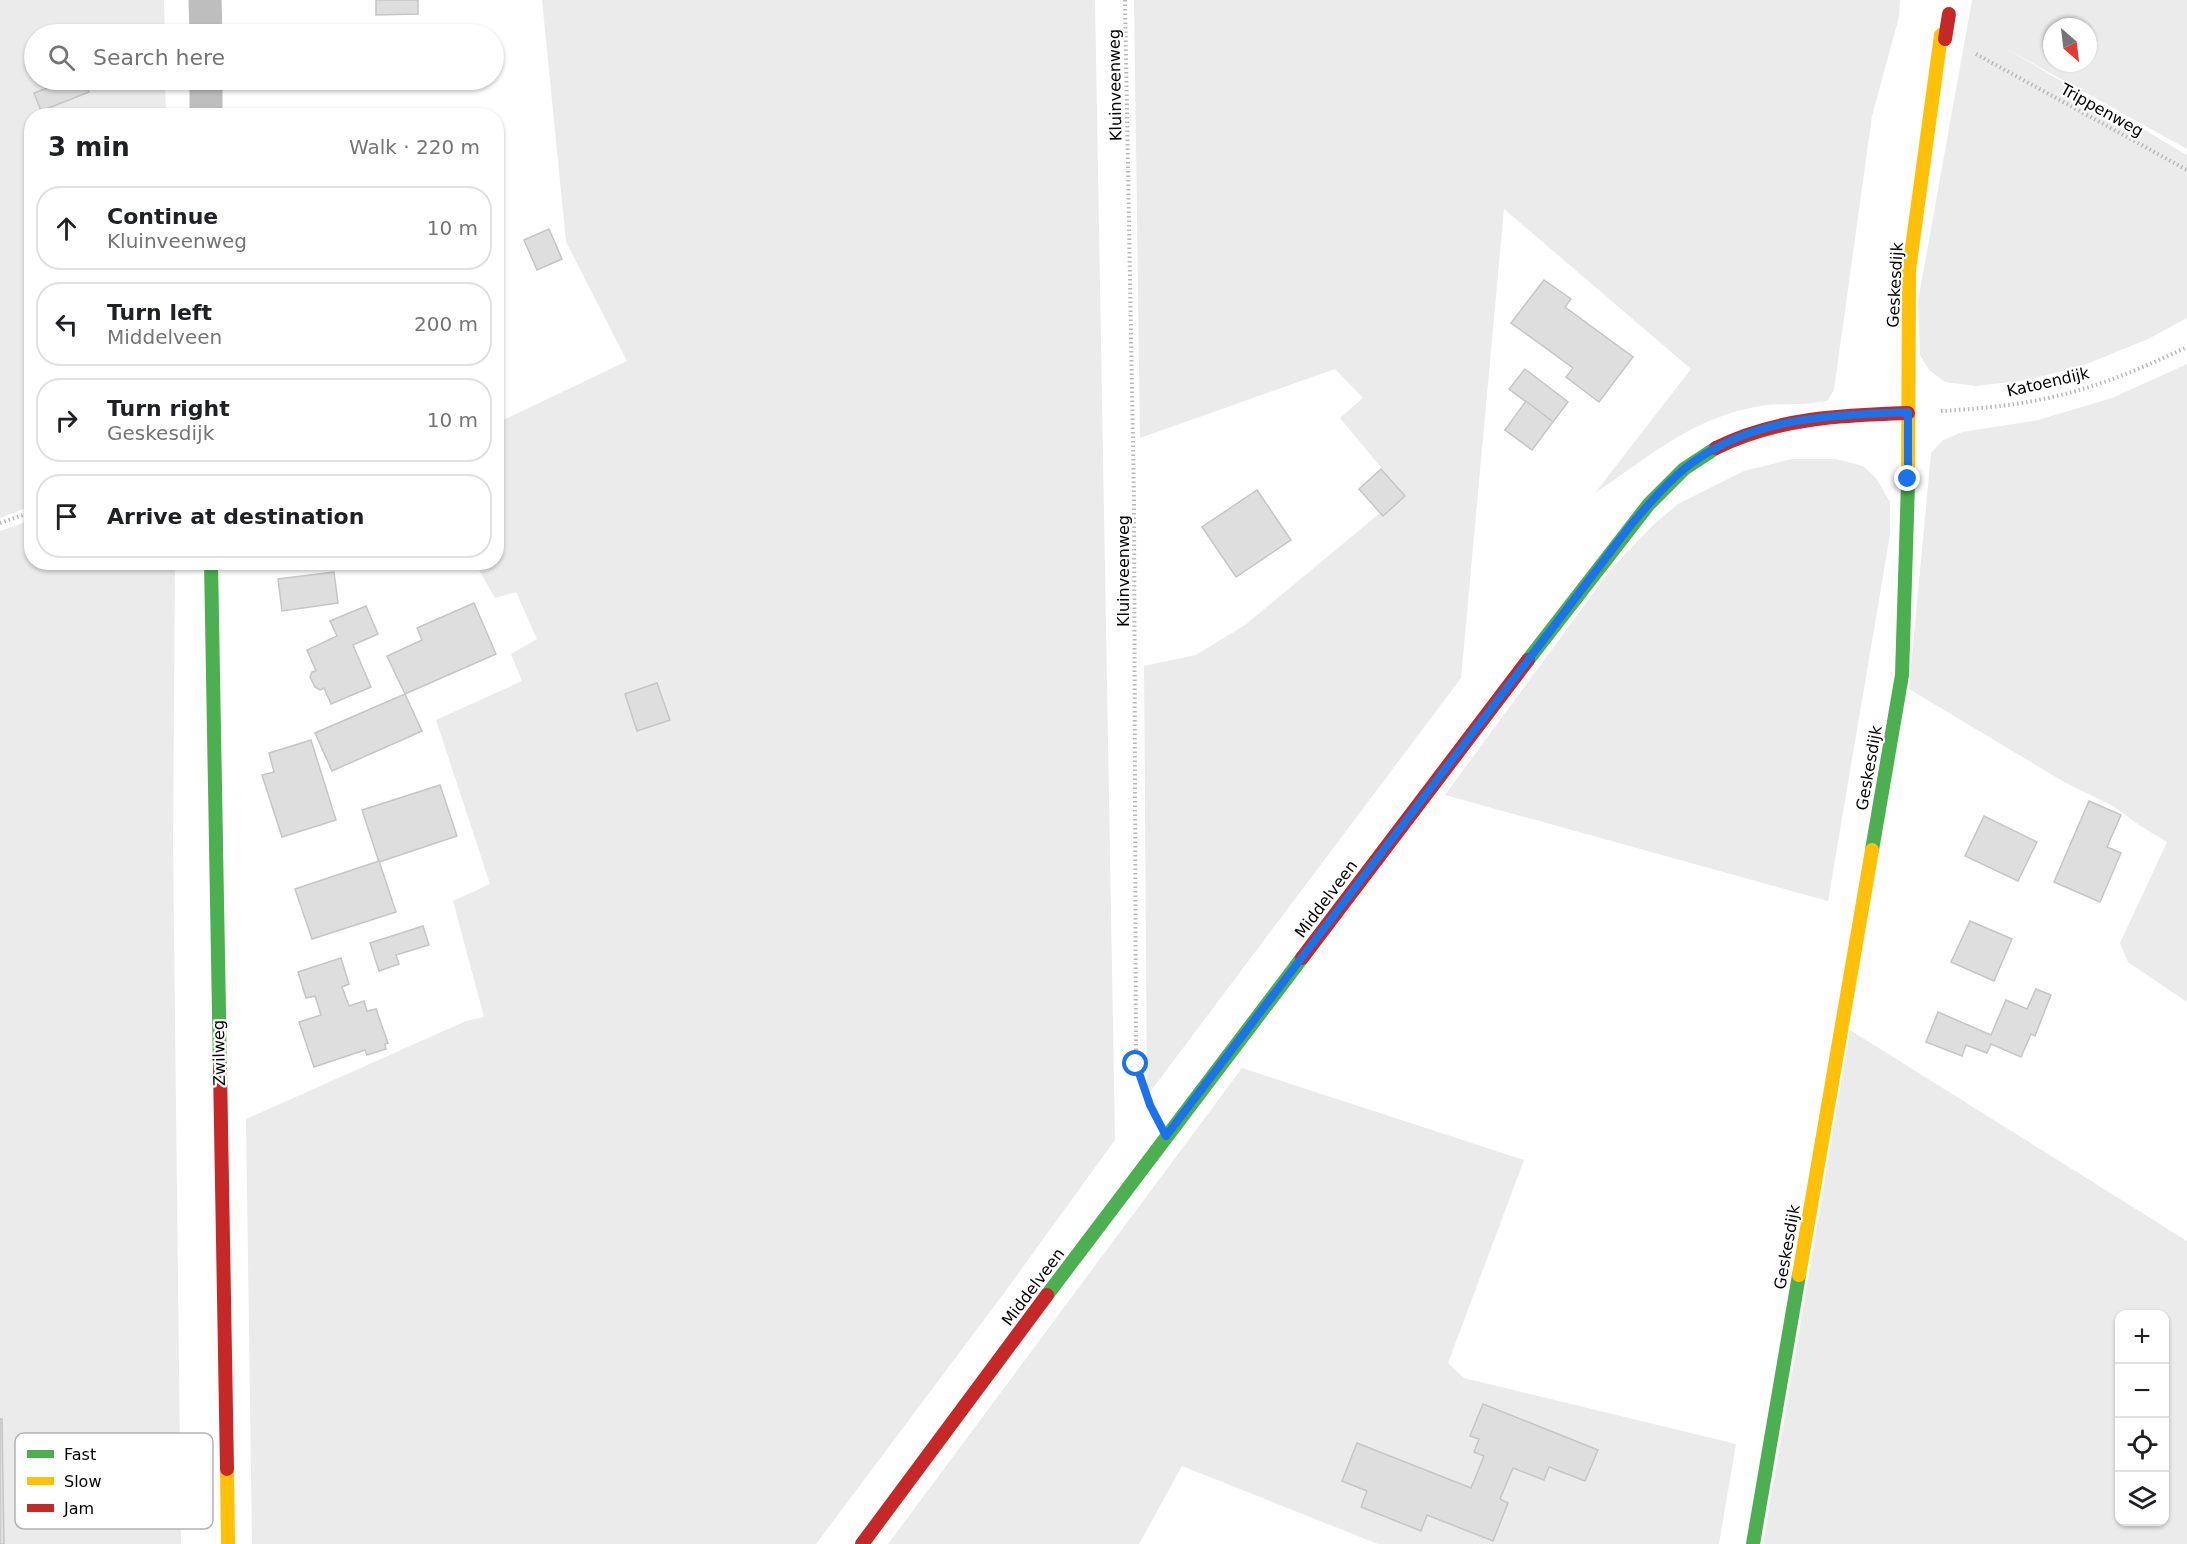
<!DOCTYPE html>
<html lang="en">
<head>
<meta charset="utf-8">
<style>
	:root { --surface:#fff; --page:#f2f2f2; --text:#202124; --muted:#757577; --line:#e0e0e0 }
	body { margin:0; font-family:"DejaVu Sans",sans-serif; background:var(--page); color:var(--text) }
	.controls { position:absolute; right:18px; bottom:18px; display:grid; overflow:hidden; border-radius:12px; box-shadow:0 2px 4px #0004 }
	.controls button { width:54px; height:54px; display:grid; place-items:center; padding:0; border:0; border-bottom:2px solid var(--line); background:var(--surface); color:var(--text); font:30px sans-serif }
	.compass { position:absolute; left:2043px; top:18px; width:54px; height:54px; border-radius:50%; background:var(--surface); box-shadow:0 2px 4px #0004; rotate:152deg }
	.stop { position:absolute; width:18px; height:18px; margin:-14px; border:4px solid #1a73e8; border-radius:50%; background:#fff }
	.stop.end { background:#1a73e8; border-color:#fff; box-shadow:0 2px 6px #0008 }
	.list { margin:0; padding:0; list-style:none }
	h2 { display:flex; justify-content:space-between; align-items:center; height:78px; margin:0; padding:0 24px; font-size:26px }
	h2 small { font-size:20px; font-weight:400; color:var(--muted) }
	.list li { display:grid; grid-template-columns:39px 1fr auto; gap:18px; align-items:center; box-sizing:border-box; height:84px; margin:0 12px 12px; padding:0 12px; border:2px solid var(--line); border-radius:24px }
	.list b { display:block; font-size:22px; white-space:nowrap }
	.list p { margin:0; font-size:20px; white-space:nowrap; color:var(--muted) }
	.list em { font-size:20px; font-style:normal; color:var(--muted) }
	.icon { flex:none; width:33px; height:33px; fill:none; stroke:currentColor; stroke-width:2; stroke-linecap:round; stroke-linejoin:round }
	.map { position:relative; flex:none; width:2187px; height:1544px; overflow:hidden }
	.search { position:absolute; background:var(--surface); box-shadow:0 2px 4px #0004; left:24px; top:24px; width:480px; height:66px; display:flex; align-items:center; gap:15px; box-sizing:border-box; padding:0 21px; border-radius:33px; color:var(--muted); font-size:22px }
	.panel { position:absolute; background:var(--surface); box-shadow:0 2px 4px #0004; left:24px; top:108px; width:480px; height:462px; border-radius:24px }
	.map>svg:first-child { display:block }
	.green { fill:#ebebeb; fill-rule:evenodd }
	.building { fill:#dedede; stroke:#c6c6c6; stroke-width:1.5 }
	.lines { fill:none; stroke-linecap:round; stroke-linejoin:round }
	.path { stroke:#b9b9b9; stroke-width:4; stroke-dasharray:1.5 3; stroke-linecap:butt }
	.street { stroke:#bebebe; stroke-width:33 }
	.fast { stroke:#4caf50; stroke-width:14 }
	.slow { stroke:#ffc107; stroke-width:14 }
	.jam { stroke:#c62828; stroke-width:14 }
	.jam-bridge { stroke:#c62828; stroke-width:14 }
	.route { stroke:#1a73e8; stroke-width:8 }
	.labels { text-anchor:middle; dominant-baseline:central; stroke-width:4.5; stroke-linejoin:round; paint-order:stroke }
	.street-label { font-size:16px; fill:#000; stroke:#fff }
	.key { fill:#fff; stroke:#b2b2b2; stroke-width:1.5 }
	.key-label { font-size:16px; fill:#000 }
</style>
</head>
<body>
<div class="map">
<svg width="2187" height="1544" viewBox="0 0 2187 1544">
	<rect width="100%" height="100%" fill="#fff"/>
	<g class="green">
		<path d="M0 0H164L165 34H34V80H165L166 115 32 116V400L30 402 32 408 31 506 0 518Z"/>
		<path d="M542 0H1095L1115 1140 1004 1293 816 1544H252L246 1119 466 1021 484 1017 453 901 490 884 436 720 522 681 511 654 537 639 516 592 495 598 475 563 496 562 497 423 627 361 566 242Z"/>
		<path d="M1134 0H1900L1899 17 1872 116 1834 390 1828 400C1806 407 1782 402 1760 406 1693 417 1649 457 1595 493L1691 369 1504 209 1461 678 1147 1096 1144 666 1196 655 1245 625 1403 494 1340 418 1363 398 1335 369 1140 438Z"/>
		<path d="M1972 0H2187V149L2005 48 2187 155V318L2148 339 2084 365 2028 380 1976 386 1945 382 1929 370 1920 355 1918 301ZM2052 27H2088V63H2052Z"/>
		<path d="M2187 364V1002L2128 962 2120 943 2167 842 2139 825 2113 806 2064 782 1909 689 1931 453 1943 440 1962 432 2038 420 2112 398Z"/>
		<path d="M1792 459H1836L1863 466 1876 478 1890 502V535L1828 901 1445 795 1611 569 1653 525 1678 504 1744 471Z"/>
		<path d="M31 520 32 562 175 563 173 843 181 1544H0V531Z"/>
		<path d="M1850 1030 2187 1241V1544H1763ZM2120 1314H2164V1522H2120Z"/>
		<path d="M1242 1068 1524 1160 1448 1363 1464 1378 1736 1444 1719 1544H1378L1182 1466 1139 1544H888Z"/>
	</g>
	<g class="building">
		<path d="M376 0H418V14L376 15Z"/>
		<path d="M69 80H84L89 92 41 111 34 93Z"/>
		<path d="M549 229 562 259 537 270 524 240Z"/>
		<path d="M1544 280 1571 299 1565 307 1633 357 1599 402 1566 377 1573 368 1511 323Z"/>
		<path d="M1525 369 1568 402 1553 422 1509 389Z"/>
		<path d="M1526 401 1553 422 1532 450 1505 430Z"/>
		<path d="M1381 469 1405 496 1383 516 1359 489Z"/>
		<path d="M1257 490 1291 540 1236 577 1202 527Z"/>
		<path d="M334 572 338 603 282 611 278 579Z"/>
		<path d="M474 603 496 654 405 694 387 656 422 640 417 628Z"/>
		<path d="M366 606 378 634 353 645 371 687 331 704 324 688 320 690 315 687 310 677 312 672 316 671 307 650 337 636 330 621Z"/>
		<path d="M657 683 670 720 637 731 625 694Z"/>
		<path d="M405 694 422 731 332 771 315 733Z"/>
		<path d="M311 740 336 820 282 837 262 775 274 772 269 753Z"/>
		<path d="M440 785 457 836 379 862 362 810Z"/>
		<path d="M2089 801 2121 815 2107 847 2121 853 2100 902 2054 882Z"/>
		<path d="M1984 816 2037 842 2018 881 1965 856Z"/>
		<path d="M379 861 396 912 312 939 295 889Z"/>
		<path d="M1970 921 2012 939 1994 981 1951 962Z"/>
		<path d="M423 926 429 945 396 955 399 964 379 971 370 943Z"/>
		<path d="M341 958 349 984 342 987 349 1006 364 1001 367 1011 376 1009 388 1043 385 1044 386 1049 367 1055 365 1050 314 1067 299 1022 321 1015 315 996 306 998 298 972Z"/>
		<path d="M2036 989 2051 995 2035 1036 2031 1034 2021 1057 1991 1044 1987 1053 1966 1045 1962 1056 1926 1042 1938 1012 1991 1035 2006 1000 2027 1009Z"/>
		<path d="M1483 1404 1598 1450 1585 1481 1549 1467 1544 1480 1513 1468 1500 1499 1508 1503 1493 1541 1427 1515 1421 1531 1361 1507 1367 1491 1342 1481 1357 1443 1471 1488 1484 1456 1474 1452 1479 1439 1470 1436Z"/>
		<path d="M0 1419H2L4 1544H0Z"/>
	</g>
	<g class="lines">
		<g class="path">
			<path d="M1125 0 1134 501 1136 1064 1149 1100"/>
			<path d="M1976 54 2187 170"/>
			<path d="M1941 411C1975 409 2010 406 2043 399 2093 389 2141 369 2187 347"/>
			<path d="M0 523 32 512"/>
		</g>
		<g class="street">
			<path d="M205 0 206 34"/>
			<path d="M206 80V116"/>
		</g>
		<g class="fast">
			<path d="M211 562 220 1069"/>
			<path d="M1528 660 1649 504 1684 469 1716 448"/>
			<path d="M1872 850 1902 675 1908 483"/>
			<path d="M1047 1295 1302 958"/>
			<path d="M1753 1544 1799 1275"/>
		</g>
		<g class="slow">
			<path d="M1908 483 1909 270 1941 35 1945 39"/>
			<path d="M1799 1275 1872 850"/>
			<path d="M227 1469 228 1544"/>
		</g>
		<g class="jam">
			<path d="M1716 448C1776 418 1842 415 1908 413"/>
			<path d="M1302 958 1528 660"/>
			<path d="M220 1069 227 1469"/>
			<path d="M862 1544 1047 1295"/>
		</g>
		<path class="jam-bridge" d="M1945 39 1949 14"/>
	</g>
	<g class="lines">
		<path class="route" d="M1136 1064 1150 1105 1166 1136 1630 526C1647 506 1664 486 1684 469 1750 416 1828 416 1908 412V479"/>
	</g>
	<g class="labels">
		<g class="street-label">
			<text transform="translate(1115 85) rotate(-91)">Kluinveenweg</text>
			<text transform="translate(2102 110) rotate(29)">Trippenweg</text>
			<text transform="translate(1895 285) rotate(-87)">Geskesdijk</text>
			<text transform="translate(2048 382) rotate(-13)">Katoendijk</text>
			<text transform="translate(1123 571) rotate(-90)">Kluinveenweg</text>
			<text transform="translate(1869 768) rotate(-80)">Geskesdijk</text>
			<text transform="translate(1326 899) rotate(-53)">Middelveen</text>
			<text transform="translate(219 1053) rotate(-91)">Zwilweg</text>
			<text transform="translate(1787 1247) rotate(-80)">Geskesdijk</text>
			<text transform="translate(1033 1287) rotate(-53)">Middelveen</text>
		</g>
	</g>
	<rect x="15" y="1433" width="198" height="96" rx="9" class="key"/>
	<rect x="27" y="1450" width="27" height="8" fill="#4caf50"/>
	<rect x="27" y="1477" width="27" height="8" fill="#ffc107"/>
	<rect x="27" y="1504" width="27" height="8" fill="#c62828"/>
	<g class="key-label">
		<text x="64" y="1460">Fast</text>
		<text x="64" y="1487">Slow</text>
		<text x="64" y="1514">Jam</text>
	</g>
</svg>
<div class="controls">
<button>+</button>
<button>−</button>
<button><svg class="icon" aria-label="locate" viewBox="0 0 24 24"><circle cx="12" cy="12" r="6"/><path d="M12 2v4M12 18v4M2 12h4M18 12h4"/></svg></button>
<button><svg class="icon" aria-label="layers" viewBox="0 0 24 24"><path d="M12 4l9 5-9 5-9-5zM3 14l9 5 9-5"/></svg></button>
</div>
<svg class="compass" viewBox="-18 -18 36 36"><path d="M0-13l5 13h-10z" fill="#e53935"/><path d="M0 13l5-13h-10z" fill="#757577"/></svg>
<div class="stop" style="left:1136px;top:1064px"></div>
<div class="stop end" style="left:1908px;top:479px"></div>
<div class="search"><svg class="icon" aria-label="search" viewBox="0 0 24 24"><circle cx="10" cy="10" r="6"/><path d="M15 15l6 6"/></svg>Search here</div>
<section class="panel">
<h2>3 min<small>Walk · 220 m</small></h2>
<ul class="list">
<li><svg class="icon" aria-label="ahead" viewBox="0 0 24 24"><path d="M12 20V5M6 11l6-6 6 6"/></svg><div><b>Continue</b><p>Kluinveenweg</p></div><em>10 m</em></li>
<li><svg class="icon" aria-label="left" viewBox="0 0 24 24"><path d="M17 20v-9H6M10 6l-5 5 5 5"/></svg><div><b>Turn left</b><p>Middelveen</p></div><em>200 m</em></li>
<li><svg class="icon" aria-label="right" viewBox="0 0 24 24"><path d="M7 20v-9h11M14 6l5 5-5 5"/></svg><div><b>Turn right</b><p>Geskesdijk</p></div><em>10 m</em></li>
<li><svg class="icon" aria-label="arrive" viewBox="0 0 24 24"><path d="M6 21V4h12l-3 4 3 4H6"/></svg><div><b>Arrive at destination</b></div></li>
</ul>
</section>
</div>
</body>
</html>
